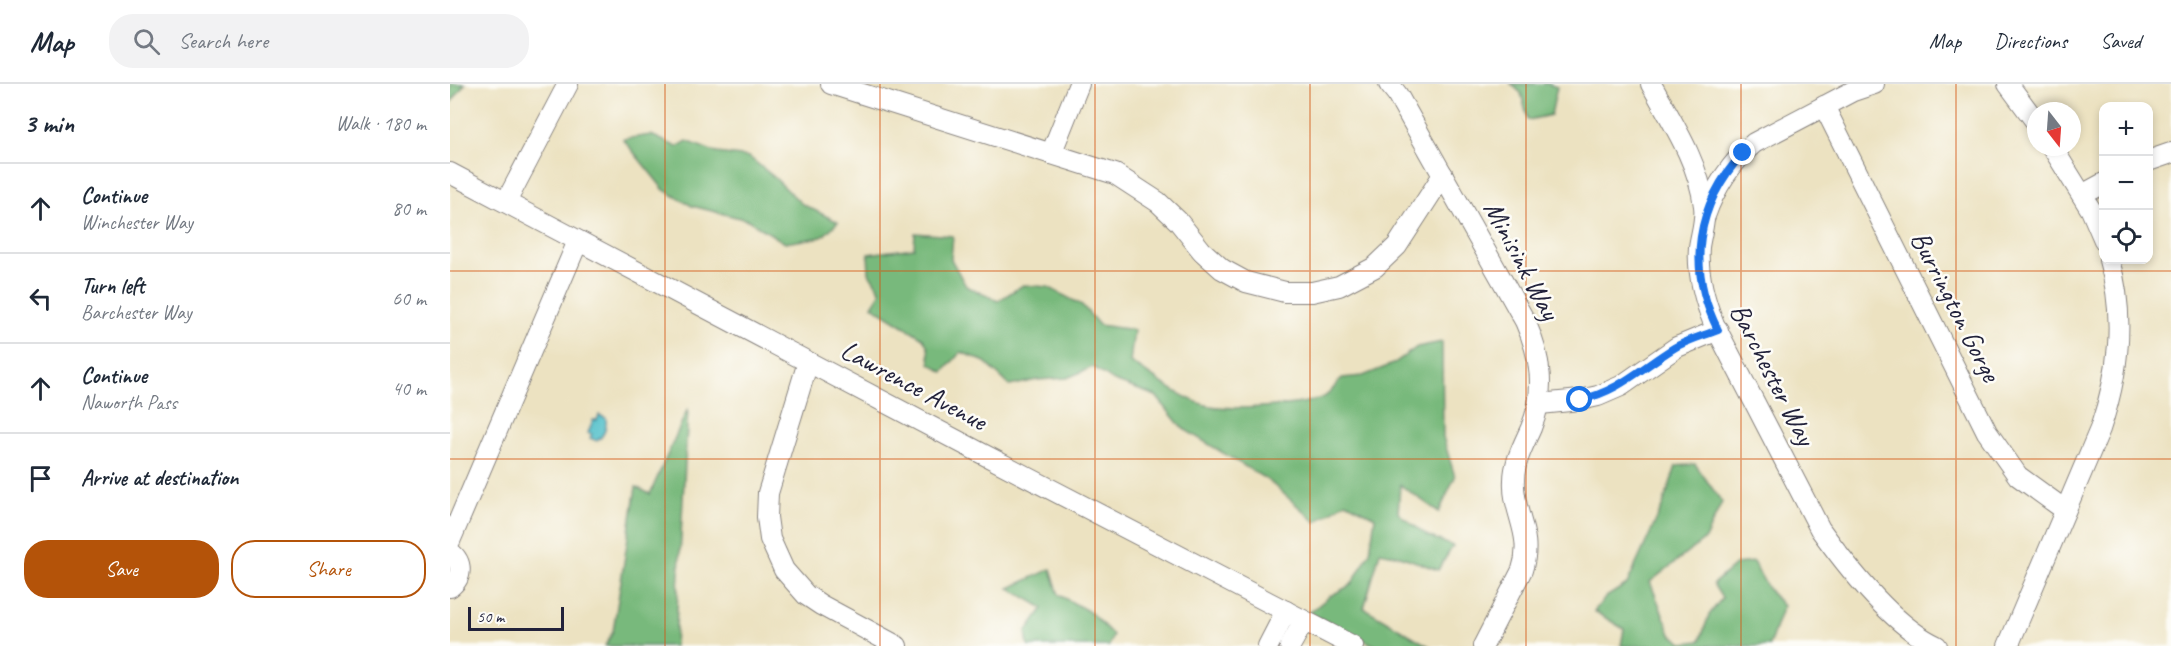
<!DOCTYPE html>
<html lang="en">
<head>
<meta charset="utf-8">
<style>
	:root { --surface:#fff; --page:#f2f2f3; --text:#1f2937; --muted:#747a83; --line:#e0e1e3; --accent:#b45309 }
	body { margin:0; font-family:Caveat,sans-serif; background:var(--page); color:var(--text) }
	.controls { position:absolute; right:18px; top:18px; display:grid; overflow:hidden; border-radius:12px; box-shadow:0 3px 9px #0003 }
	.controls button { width:54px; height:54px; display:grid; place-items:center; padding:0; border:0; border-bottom:2px solid var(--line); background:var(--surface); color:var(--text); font:30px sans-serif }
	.compass { position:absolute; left:1577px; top:18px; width:54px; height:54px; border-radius:50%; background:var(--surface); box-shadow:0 3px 9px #0003; rotate:163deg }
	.scale { position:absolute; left:18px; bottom:15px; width:96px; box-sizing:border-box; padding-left:6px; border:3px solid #22223b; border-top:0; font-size:16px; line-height:21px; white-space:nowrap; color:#22223b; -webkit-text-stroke:4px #fdfcf7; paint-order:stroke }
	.stop { position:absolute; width:18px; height:18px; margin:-14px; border:4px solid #1a73e8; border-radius:50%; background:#fff }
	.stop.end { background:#1a73e8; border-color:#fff; box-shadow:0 2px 6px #0008 }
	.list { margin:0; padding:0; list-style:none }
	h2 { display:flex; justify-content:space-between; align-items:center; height:78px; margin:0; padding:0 24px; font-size:26px }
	h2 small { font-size:20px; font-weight:400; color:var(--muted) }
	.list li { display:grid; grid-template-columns:39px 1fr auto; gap:18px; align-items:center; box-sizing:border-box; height:90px; padding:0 24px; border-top:2px solid var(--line) }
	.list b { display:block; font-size:22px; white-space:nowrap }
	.list p { margin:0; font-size:20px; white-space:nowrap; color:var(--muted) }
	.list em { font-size:20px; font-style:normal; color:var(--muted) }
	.actions { display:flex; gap:12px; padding:18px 24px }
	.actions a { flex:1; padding:14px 0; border:2px solid var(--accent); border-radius:24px; text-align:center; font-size:21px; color:var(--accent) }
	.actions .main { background:var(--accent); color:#fff }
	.icon { flex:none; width:33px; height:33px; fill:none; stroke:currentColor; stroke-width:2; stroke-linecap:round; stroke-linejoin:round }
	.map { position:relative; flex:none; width:1721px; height:562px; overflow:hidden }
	header { display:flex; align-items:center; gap:36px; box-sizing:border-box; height:84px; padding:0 30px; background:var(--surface); border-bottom:2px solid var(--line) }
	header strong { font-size:28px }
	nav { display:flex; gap:33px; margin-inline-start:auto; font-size:21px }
	.search { width:420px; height:54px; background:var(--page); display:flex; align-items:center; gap:15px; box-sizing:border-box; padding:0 21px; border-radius:24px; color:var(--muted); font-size:22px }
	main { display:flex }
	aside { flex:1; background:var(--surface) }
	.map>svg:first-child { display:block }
	.forest { fill:#78b97c; stroke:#4d6e5c; stroke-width:1.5 }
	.water { fill:#54c1cb; stroke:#3b7283; stroke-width:1.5 }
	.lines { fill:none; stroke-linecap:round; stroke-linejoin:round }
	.minor-casing { stroke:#87827e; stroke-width:22 }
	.minor { stroke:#fff; stroke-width:20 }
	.route { stroke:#1a73e8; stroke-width:8 }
	.grid { fill:none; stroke:#d45411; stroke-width:1.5; stroke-opacity:0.55 }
	.labels { text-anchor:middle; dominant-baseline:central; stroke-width:5; stroke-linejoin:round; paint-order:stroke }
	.street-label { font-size:28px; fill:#22223b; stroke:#fdfcf7 }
</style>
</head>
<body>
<header>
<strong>Map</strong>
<div class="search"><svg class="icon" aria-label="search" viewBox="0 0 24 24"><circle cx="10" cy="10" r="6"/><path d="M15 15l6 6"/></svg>Search here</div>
<nav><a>Map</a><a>Directions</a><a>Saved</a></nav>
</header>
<main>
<aside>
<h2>3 min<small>Walk · 180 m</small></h2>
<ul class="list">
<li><svg class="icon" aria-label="ahead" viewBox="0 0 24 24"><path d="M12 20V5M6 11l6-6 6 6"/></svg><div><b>Continue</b><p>Winchester Way</p></div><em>80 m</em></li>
<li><svg class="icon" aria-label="left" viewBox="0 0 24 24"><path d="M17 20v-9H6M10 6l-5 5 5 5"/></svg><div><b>Turn left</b><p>Barchester Way</p></div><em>60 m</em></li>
<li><svg class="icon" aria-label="ahead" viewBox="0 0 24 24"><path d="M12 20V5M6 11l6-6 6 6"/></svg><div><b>Continue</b><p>Naworth Pass</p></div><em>40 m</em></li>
<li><svg class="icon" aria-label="arrive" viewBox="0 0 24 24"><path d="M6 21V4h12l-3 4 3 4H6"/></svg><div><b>Arrive at destination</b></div></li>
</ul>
<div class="actions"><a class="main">Save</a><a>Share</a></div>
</aside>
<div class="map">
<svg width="1721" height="562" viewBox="0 0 1721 562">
	<rect width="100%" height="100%" fill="#fdfcf7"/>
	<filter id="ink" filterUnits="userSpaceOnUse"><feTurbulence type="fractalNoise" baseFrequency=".0167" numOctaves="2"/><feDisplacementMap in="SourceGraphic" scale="12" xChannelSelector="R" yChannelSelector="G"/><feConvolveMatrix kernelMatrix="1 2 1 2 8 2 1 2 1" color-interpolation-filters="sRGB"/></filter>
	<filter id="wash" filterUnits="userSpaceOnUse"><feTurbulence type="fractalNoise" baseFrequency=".008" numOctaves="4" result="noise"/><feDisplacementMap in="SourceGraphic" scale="24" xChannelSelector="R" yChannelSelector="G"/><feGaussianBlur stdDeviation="1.35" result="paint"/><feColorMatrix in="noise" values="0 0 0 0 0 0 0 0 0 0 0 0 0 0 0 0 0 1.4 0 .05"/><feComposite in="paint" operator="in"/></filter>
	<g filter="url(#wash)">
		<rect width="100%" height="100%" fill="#ece2c1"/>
		<g class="forest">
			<path d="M0 0H15L0 20Z"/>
			<path d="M1061 0H1098L1107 3 1101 31 1078 36 1071 9Z"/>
			<path d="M201 51 227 63 237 57 267 69 299 73 324 93 352 120 388 138 372 153 335 159 298 136 242 122 214 106 173 55Z"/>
			<path d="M465 149 503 152 501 175 516 202 548 217 573 201 598 203 632 221 649 241 684 246 680 278C703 292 726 311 752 320 774 328 850 322 872 314 880 311 886 300 892 294L913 292 943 280 967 263 992 258 993 353 1005 393 989 428 950 401 948 429 978 452 1003 462 988 486 950 472 930 468 914 524 979 562H926L859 529 880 512 901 501 920 468 925 433 896 418 866 438 819 397 732 344 706 312 664 297 643 283 617 294 587 296 560 302 535 278 511 268 493 288 480 279 478 263 473 254 422 222 431 208 419 189 418 170 464 164Z"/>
			<path d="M238 324 225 562H155L163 547 186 403 200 410Z"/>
			<path d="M1245 380 1272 418 1255 455 1200 498 1221 550 1233 559 1250 557 1259 531 1272 514 1263 500 1286 480 1303 478 1319 506 1333 522 1319 562H1171L1174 545 1144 527 1156 513 1177 500 1213 421 1226 382Z"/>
			<path d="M601 485 609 511 640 528 663 551 659 562H578L576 548 593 524 559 504Z"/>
		</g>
		<path class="water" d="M149 331 156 334C157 343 155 351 147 357L140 354 142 350 138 349 143 336H147Z"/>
	</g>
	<g filter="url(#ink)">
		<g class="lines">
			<defs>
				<g id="minor">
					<path d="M381 0 665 90 708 118 728 137 752 167 772 185 796 198 835 208H862L889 202 925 183 947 162 993 91"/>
					<path d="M939 0 947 10 1075 237C1091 273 1096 307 1081 344 1074 360 1064 378 1064 396 1062 429 1084 450 1072 486L1033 562"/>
					<path d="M1201 0C1222 38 1249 79 1254 122 1256 136 1251 149 1249 163 1247 190 1254 215 1264 240L1370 445C1398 484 1443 542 1487 562"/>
					<path d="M1558 0 1586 38"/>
					<path d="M1374 22 1537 348 1568 392 1615 426"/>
					<path d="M1602 63 1641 126 1654 156"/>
					<path d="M601 70 629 0"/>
					<path d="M1698 77 1721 69"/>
					<path d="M0 89 529 368 903 562"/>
					<path d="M1632 111 1654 99"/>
					<path d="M56 118 118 0"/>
					<path d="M1255 132C1265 103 1281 79 1304 59L1403 7 1424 0"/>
					<path d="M358 278 318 409 317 433 320 455 334 486 356 511 371 521 447 562"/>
					<path d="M1090 320 1130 316 1148 312 1171 302 1227 263 1268 246"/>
					<path d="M0 457 128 157"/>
					<path d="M0 468C13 478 13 493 0 503"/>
					<path d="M818 562 836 527"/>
					<path d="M840 562 854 537"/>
					<path d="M1558 562 1650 345C1669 289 1676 233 1659 176"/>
				</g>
			</defs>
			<use href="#minor" class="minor-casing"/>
			<use href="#minor" class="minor"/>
		</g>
	</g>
	<g class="lines" filter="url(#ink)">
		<path class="route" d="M1130 316C1170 307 1191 284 1224 264 1237 256 1253 252 1268 246 1236 183 1246 121 1293 69"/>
	</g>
	<path class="grid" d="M215 0V562M430 0V562M645 0V562M860 0V562M1076 0V562M1291 0V562M1506 0V562M0 187H1721M0 375H1721"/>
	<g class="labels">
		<g class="street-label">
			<text transform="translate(1072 176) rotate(62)">Minisink Way</text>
			<text transform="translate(1506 222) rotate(63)">Burrington Gorge</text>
			<text transform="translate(1323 290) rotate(63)">Barchester Way</text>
			<text transform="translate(464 301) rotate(28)">Lawrence Avenue</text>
		</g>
	</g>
</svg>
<div class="controls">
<button>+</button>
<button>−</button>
<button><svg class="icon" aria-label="locate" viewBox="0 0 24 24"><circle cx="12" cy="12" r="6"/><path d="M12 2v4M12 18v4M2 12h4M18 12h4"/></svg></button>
</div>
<svg class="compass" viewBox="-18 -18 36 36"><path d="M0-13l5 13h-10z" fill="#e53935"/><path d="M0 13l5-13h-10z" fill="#747a83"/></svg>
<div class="scale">50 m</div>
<div class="stop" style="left:1130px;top:316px"></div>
<div class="stop end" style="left:1293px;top:69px"></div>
</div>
</main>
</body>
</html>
